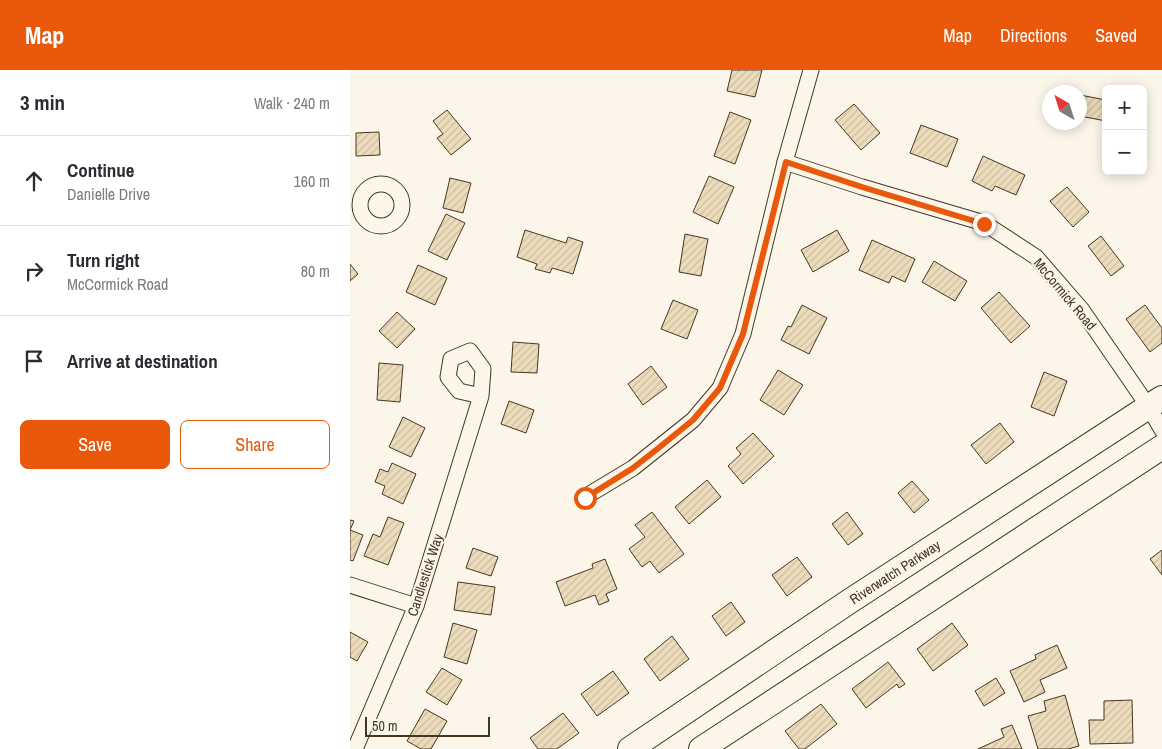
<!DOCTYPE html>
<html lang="en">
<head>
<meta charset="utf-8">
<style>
	:root { --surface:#fff; --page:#f7f7f7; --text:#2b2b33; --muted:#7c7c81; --line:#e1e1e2; --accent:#ea580c }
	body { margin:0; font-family:"Archivo Narrow",sans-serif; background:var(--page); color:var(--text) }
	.controls { position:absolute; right:15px; top:15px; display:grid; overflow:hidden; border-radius:8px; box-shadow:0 2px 12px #0003 }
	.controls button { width:45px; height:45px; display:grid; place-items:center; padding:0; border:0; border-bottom:1px solid var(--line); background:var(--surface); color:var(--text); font:25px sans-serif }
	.compass { position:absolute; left:692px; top:15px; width:45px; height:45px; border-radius:50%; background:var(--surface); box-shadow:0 2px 12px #0003; rotate:321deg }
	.scale { position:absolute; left:15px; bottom:12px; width:125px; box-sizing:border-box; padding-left:5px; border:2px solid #4a3520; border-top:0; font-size:14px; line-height:18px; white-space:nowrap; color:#4a3520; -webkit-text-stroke:4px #fbf6e9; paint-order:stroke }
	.stop { position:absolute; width:15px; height:15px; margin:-11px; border:4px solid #ea580c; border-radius:50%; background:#fff }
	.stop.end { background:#ea580c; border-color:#fff; box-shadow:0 1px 5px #0008 }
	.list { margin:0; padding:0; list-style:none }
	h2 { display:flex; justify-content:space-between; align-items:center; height:65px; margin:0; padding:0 20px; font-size:21px }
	h2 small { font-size:16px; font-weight:400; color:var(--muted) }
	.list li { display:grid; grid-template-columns:32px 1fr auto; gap:15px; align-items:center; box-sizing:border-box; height:90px; padding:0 20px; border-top:1px solid var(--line) }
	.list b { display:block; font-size:19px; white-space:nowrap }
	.list p { margin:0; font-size:16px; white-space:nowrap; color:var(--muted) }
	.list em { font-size:16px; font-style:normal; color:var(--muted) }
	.actions { display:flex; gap:10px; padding:15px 20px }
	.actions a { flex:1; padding:11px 0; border:1px solid var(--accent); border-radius:8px; text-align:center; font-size:18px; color:var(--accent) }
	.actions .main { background:var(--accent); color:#fff }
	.icon { flex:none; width:28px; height:28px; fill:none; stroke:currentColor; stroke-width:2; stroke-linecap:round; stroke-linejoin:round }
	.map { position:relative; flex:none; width:812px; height:679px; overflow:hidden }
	header { display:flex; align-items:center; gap:30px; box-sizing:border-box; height:70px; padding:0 25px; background:var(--accent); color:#fff }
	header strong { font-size:24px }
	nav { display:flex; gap:28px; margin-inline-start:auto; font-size:18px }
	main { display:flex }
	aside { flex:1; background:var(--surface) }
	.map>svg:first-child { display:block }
	.building { fill:url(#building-hatch); stroke:#4a3520 }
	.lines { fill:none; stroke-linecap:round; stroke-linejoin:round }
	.street-casing { stroke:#4a3520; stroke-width:17 }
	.primary-casing { stroke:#4a3520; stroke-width:26 }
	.street { stroke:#fbf6e9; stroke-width:15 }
	.primary { stroke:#fbf6e9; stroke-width:24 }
	.route { stroke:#ea580c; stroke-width:6 }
	.labels { text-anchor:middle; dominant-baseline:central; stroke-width:4; stroke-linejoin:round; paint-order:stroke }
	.street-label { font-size:14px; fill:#4a3520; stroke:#fbf6e9 }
</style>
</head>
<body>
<header>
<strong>Map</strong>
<nav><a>Map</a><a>Directions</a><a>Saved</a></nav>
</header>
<main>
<aside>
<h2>3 min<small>Walk · 240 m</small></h2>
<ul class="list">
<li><svg class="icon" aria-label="ahead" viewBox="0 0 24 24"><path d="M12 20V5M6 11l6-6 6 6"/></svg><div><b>Continue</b><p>Danielle Drive</p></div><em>160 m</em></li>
<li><svg class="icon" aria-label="right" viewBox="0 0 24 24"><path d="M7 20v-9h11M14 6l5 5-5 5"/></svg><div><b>Turn right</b><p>McCormick Road</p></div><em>80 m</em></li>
<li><svg class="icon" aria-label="arrive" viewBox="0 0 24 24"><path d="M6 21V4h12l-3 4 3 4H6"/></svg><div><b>Arrive at destination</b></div></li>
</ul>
<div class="actions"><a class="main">Save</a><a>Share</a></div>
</aside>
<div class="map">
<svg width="812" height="679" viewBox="0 0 812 679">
	<defs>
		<pattern id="building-hatch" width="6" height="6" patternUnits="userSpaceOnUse" patternTransform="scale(1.25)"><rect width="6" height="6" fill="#ecdcbc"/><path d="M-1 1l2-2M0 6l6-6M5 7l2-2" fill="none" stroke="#ccbda1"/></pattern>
	</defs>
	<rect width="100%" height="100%" fill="#fbf6e9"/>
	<g class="building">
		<path d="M382 0H412L405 27 377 21Z"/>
		<path d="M730 25 756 30V51L730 46Z"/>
		<path d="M504 34 530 63 511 80 485 50Z"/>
		<path d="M97 40 121 69 101 85 87 68 93 64 83 51Z"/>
		<path d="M380 42 401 50 385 94 364 86Z"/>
		<path d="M571 55 608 69 597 97 560 83Z"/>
		<path d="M29 62 30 85 6 86V63Z"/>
		<path d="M633 86 675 105 666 125 645 116 642 121 622 111Z"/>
		<path d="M359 106 384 117 368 154 343 142Z"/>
		<path d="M100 108 121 113 113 143 93 138Z"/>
		<path d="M717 117 739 142 723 157 700 131Z"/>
		<path d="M96 144 115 153 97 190 78 181Z"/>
		<path d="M175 160 216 173 218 167 233 172 223 204 202 198 200 203 185 199 187 194 167 187Z"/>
		<path d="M487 160 499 181 463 202 451 180Z"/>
		<path d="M335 164 358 169 351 206 329 202Z"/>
		<path d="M751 166 774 196 761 206 738 176Z"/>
		<path d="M522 170 565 189 555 212 542 206 539 213 509 200Z"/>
		<path d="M584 191 617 211 605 231 572 212Z"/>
		<path d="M0 194 8 204 0 211Z"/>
		<path d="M68 195 97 208 85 235 56 222Z"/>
		<path d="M649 222 680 256 661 273 631 238Z"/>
		<path d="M323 230 348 240 337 269 311 259Z"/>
		<path d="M452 235 477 248 459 284 431 270 438 256 441 257Z"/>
		<path d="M795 235 812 258V273L800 282 776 249Z"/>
		<path d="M47 242 65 259 47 278 29 261Z"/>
		<path d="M163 272 189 274 187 303 161 302Z"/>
		<path d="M29 293 53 295 50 332 27 330Z"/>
		<path d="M301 296 317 317 293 335 278 314Z"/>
		<path d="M428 300 453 315 434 345 410 330Z"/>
		<path d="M694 302 717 311 704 346 681 337Z"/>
		<path d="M159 331 184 340 176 363 151 354Z"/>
		<path d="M53 347 75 358 61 387 39 377Z"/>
		<path d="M650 353 664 372 636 394 621 375Z"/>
		<path d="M403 363 424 386 393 414 378 396 391 384 386 378Z"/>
		<path d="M42 393 66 404 53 434 32 424 35 416 25 412 30 399 38 402Z"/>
		<path d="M357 410 371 427 339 454 325 437Z"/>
		<path d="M562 411 579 430 564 443 548 423Z"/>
		<path d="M302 442 334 484 309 503 300 491 292 497 279 479 295 467 285 455Z"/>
		<path d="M497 442 513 464 498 475 482 454Z"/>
		<path d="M38 447 54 453 38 495 14 486 23 464 30 467Z"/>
		<path d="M0 450 4 451 0 460 13 465 3 491 0 490Z"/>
		<path d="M123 478 148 487 141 506 116 498Z"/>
		<path d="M812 480V505L800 489Z"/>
		<path d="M447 487 462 507 437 526 422 505Z"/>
		<path d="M255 489 267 519 256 524 259 531 249 535 245 525 215 536 206 512 243 498 242 494Z"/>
		<path d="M108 512 145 517 141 545 104 540Z"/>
		<path d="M381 532 395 552 376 566 362 546Z"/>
		<path d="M103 553 127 560 117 594 94 587Z"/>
		<path d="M602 553 618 575 583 601 567 579Z"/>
		<path d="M0 562 18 572 7 591 0 587Z"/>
		<path d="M322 566 339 589 310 611 294 589Z"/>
		<path d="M707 575 717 598 690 610 695 622 674 632 660 601 686 589 685 585Z"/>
		<path d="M538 592 555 614 549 618 547 614 516 638 502 619Z"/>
		<path d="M92 598 112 610 97 635 76 622Z"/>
		<path d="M263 601 279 623 247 646 231 624Z"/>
		<path d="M646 608 655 623 634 636 625 621Z"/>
		<path d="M715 625 729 676 718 679H688L678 646 696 641 694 631Z"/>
		<path d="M782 630 783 673 740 674 739 650H754V631Z"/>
		<path d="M471 634 487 654 455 679H449L435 661Z"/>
		<path d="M75 639 97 651 81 679H71L57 671Z"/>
		<path d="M213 643 229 663 207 679H188L180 668Z"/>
		<path d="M662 655 672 679H628L654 667 651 659Z"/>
	</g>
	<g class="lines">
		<defs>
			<g id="street">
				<path d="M435 92 512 117 634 153 686 187 732 240 798 336 812 360"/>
				<circle cx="31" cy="135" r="21"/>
				<path d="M235 427 283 398 343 350 370 318 393 264 435 92 461 0"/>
				<path d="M0 515 66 536"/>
				<path d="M5 679 66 536 131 326 133 299 120 281 101 289 98 307 109 321 131 326"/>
			</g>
			<g id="primary">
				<path d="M280 679 500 531 812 328"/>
				<path d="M351 679 812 377"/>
			</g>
		</defs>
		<use href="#street" class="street-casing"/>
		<use href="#primary" class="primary-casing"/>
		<use href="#street" class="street"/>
		<use href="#primary" class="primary"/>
	</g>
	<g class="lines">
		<path class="route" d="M235 428 283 398 306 380 343 350 370 318 393 264 436 92 512 117 634 154"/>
	</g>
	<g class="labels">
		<g class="street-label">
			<text transform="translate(715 224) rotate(50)">McCormick Road</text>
			<text transform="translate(545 502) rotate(-33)">Riverwatch Parkway</text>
			<text transform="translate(75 505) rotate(-72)">Candlestick Way</text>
		</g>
	</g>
</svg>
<div class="controls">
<button>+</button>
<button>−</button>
</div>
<svg class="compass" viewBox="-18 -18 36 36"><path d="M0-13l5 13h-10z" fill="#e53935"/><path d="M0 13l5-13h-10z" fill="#7c7c81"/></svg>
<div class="scale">50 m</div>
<div class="stop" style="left:235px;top:428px"></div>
<div class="stop end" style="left:634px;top:154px"></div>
</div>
</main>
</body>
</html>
